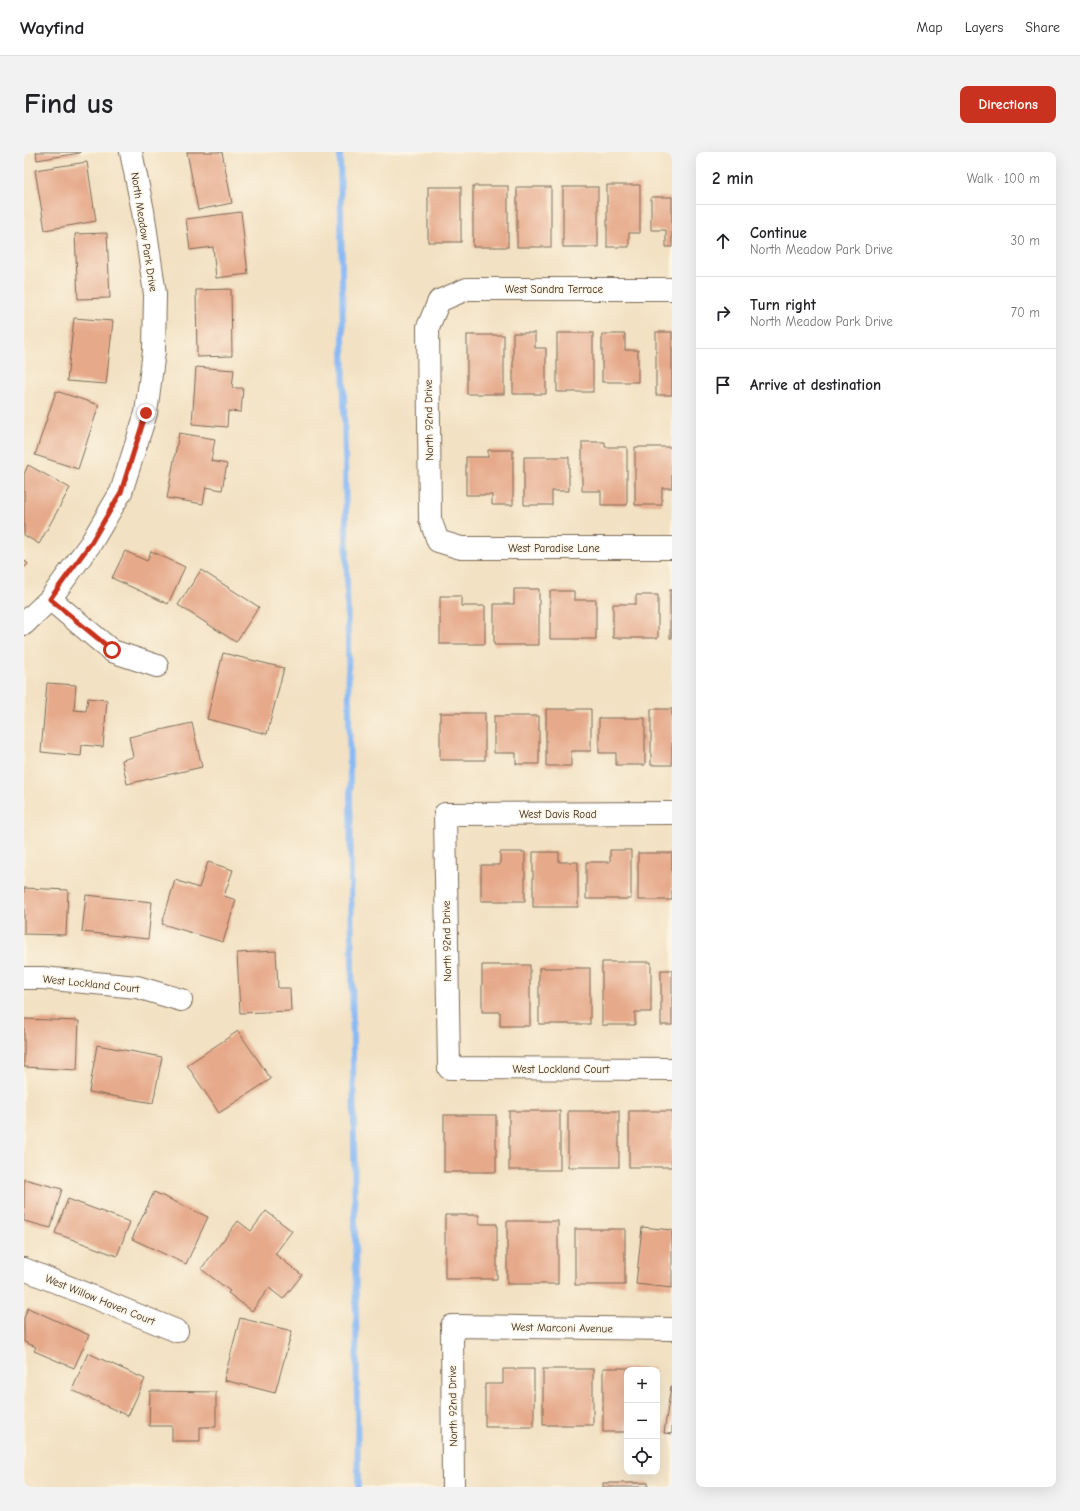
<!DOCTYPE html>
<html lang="en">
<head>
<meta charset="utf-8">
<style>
	:root { --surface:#fff; --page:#f2f2f2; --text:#202124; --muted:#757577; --line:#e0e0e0; --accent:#c8321e }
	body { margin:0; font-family:"Comic Neue",sans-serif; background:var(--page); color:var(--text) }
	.controls { position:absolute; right:12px; bottom:12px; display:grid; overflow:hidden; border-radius:8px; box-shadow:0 4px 16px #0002 }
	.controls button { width:36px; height:36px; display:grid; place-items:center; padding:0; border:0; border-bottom:1px solid var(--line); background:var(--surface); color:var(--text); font:20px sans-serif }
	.stop { position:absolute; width:12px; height:12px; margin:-9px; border:3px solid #c8321e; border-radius:50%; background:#fff }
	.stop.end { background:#c8321e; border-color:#fff; box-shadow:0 1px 4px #0008 }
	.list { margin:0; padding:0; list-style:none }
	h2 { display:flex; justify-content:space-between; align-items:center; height:52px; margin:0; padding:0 16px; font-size:17px }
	h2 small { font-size:13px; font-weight:400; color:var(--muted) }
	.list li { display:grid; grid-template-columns:26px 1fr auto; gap:12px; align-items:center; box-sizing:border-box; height:72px; padding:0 16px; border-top:1px solid var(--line) }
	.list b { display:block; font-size:15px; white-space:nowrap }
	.list p { margin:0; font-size:13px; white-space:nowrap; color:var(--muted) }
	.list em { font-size:13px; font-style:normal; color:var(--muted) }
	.icon { flex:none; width:22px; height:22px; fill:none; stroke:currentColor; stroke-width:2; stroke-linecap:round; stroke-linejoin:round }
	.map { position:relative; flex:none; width:648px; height:1335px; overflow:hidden; border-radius:8px }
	header { display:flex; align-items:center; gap:24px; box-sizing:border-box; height:56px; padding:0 20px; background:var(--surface); border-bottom:1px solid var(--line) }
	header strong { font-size:19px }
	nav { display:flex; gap:22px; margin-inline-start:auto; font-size:14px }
	.intro { display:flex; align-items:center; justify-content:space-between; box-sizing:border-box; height:96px; padding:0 24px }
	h1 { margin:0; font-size:28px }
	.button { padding:10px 18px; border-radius:8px; background:var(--accent); color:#fff; font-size:14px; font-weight:700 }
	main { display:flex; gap:24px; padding:0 24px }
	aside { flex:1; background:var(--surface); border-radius:8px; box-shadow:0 4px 16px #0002 }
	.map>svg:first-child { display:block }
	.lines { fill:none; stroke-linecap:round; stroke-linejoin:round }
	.stream { stroke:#89baf5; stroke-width:6 }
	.building { fill:#e6a98a }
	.minor-casing { stroke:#7b6a57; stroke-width:24 }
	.minor { stroke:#fff; stroke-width:22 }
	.route { stroke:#c8321e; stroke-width:5 }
	.labels { text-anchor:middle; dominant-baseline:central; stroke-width:3; stroke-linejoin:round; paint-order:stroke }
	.street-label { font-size:11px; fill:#3b2a1e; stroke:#fcf5e5 }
</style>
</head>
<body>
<header>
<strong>Wayfind</strong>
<nav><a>Map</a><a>Layers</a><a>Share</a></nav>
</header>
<div class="intro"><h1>Find us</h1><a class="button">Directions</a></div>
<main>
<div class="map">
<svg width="648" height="1335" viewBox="0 0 648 1335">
	<rect width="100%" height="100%" fill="#fcf5e5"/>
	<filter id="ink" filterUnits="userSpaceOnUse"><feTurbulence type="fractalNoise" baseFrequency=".025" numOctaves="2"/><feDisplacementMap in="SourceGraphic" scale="8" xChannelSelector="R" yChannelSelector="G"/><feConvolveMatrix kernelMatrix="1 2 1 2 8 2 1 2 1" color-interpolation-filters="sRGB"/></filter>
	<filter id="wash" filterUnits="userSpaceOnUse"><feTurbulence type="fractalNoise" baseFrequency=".012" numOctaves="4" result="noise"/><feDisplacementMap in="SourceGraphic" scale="16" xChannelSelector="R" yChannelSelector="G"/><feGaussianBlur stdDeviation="0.9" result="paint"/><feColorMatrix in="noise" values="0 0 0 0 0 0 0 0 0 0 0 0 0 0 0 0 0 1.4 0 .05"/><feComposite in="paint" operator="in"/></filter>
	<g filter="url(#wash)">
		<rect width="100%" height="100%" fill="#f2e1c2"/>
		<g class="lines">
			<path class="stream" d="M316 0 325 552 334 1335"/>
		</g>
		<g id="blocks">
			<g class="building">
				<path d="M12 0H56V1L13 8Z"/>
				<path d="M163 0H198L208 51 174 58Z"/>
				<path d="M63 10 72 69 21 78 11 18Z"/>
				<path d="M583 33H616V81H605V95H583Z"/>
				<rect x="449" y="34" width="35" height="61"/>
				<rect x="404" y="35" width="33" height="55"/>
				<rect x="493" y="35" width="34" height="60"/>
				<rect x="539" y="35" width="35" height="60"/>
				<path d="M627 45H648V95H642V78H627Z"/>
				<path d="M217 60 224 122 192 126 189 95 166 98 162 67Z"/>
				<path d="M83 81 86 146 54 147 51 82Z"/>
				<path d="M207 137 208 204 173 205 172 138Z"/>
				<path d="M50 166 89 169 82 232 43 229Z"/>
				<rect x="632" y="180" width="16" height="63"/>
				<path d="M489 181H511V196H522V242H489Z"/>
				<rect x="533" y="181" width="36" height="59"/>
				<path d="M578 182H601V198H614V230H578Z"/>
				<rect x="443" y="183" width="37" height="59"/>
				<path d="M172 215 210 218 208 236H219L217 260 204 259 203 275 168 272Z"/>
				<path d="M32 239 75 253 54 317 11 303Z"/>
				<path d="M155 281 191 287 187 309 203 312 198 338 182 335 179 352 143 346Z"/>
				<path d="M558 290H581V295H603V353H577V339H558Z"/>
				<path d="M611 295H648V336H638V353H611Z"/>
				<path d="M464 298H489V353H468V343H442V305H464Z"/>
				<path d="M500 305H545V339H528V353H500Z"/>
				<path d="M4 313 46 336 15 392 0 383V322Z"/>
				<path d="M101 399 123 409 127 399 161 415 144 452 88 426Z"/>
				<path d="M0 408 4 412 0 416Z"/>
				<path d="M177 418 235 455 212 490 154 453Z"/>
				<path d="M490 437H515V493H470V452H490Z"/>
				<rect x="646" y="438" width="2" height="48"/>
				<path d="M526 439H550V448H572V487H526Z"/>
				<path d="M612 443H634V486H589V452H612Z"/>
				<path d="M416 444H437V454H461V492H416Z"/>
				<path d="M199 501 260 516 243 582 183 567Z"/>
				<path d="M23 531 52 533 50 558 62 559 64 546 83 548 79 595 58 593 57 604 17 600Z"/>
				<path d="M522 557H567V599H547V614H522Z"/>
				<rect x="627" y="557" width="21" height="56"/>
				<rect x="416" y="561" width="45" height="47"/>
				<path d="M470 564H515V612H492V601H470Z"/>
				<path d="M575 566H621V613H592V601H575Z"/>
				<path d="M168 571 178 615 103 632 98 608 109 605 105 585Z"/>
				<path d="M586 698H607V747H562V710H586Z"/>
				<path d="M476 700H501V749H457V713H476Z"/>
				<path d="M509 700H535V710H554V755H509Z"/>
				<rect x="614" y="701" width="34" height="47"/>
				<path d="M184 710 209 718 200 744 212 748 199 790 138 772 151 728 175 736Z"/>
				<path d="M0 736 44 738 42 783 0 782Z"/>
				<path d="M62 743 128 750 124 787 58 780Z"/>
				<path d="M252 799 254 836H266L267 859 216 861 213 801Z"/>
				<path d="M578 810H627V860H611V873H578Z"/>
				<path d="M458 813H506V874H476V860H458Z"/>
				<rect x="515" y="816" width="51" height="56"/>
				<rect x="637" y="818" width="11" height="55"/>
				<path d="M0 867 55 869 53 918 0 915Z"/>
				<path d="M214 879 247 927 195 961 163 913Z"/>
				<path d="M73 893 138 905 129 951 65 940Z"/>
				<rect x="485" y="959" width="51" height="59"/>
				<rect x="544" y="959" width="51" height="56"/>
				<rect x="605" y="959" width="43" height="56"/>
				<rect x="420" y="963" width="52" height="57"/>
				<path d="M0 1027 38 1037 27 1076 0 1069Z"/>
				<path d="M130 1040 184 1065 162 1112 108 1087Z"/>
				<path d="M44 1047 106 1070 93 1104 31 1081Z"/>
				<path d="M242 1059 268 1079 251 1102 278 1123 259 1147 245 1136 228 1159 204 1141 206 1139 177 1117 214 1069 227 1079Z"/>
				<path d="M421 1063H455V1072H473V1127H421Z"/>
				<rect x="483" y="1069" width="51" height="63"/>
				<path d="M618 1075 648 1078V1136L612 1132Z"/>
				<rect x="551" y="1077" width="50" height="56"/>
				<path d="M4 1156 65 1183 50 1216 10 1199 12 1195 0 1190V1166Z"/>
				<path d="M216 1166 268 1179 251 1241 200 1228Z"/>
				<path d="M64 1201 121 1227 104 1264 48 1238Z"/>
				<path d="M579 1216H629V1218H603V1280H579Z"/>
				<path d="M479 1217H510V1275H461V1232H479Z"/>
				<rect x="519" y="1217" width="50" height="56"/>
				<path d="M647 1234H648V1282L640 1281Z"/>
				<path d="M126 1239 192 1240V1275H176V1289H148V1274H125Z"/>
				<rect x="579" y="1331" width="45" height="4"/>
			</g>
		</g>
	</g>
	<g filter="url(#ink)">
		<use href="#blocks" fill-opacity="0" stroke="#7b6a57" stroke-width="1"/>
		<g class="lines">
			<defs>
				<g id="minor">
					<path d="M648 137H443L415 149 404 175 406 367 414 389 437 396H648"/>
					<path d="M26 447 88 499 133 514"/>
					<path d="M0 472 26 447 67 391 97 340 122 261 130 199 131 142 119 59 107 0"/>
					<path d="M648 661 421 662 425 916 648 917"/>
					<path d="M0 826H18L113 835 157 848"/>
					<path d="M0 1117 153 1179"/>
					<path d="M429 1335 428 1174 648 1177"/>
				</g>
			</defs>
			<use href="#minor" class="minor-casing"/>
			<use href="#minor" class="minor"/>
		</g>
	</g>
	<g class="lines" filter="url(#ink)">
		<path class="route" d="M88 498 26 447 67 391 97 340 122 261"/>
	</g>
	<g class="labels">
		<g class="street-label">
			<text transform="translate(120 80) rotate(81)">North Meadow Park Drive</text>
			<text x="530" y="137">West Sandra Terrace</text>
			<text transform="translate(405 268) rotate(-91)">North 92nd Drive</text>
			<text x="530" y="396">West Paradise Lane</text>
			<text x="534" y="662">West Davis Road</text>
			<text transform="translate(423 789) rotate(-91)">North 92nd Drive</text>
			<text transform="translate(67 832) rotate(6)">West Lockland Court</text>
			<text x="537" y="917">West Lockland Court</text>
			<text transform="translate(76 1148) rotate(22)">West Willow Haven Court</text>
			<text transform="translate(538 1176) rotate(1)">West Marconi Avenue</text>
			<text transform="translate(429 1254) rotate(-91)">North 92nd Drive</text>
		</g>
	</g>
</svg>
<div class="controls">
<button>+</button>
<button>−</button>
<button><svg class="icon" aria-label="locate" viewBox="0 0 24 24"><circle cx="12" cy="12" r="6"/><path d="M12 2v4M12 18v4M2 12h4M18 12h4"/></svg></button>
</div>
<div class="stop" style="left:88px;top:498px"></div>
<div class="stop end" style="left:122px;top:261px"></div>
</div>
<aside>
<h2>2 min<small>Walk · 100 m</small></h2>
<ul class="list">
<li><svg class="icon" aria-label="ahead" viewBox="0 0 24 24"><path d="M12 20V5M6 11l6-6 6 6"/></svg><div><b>Continue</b><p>North Meadow Park Drive</p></div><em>30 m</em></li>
<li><svg class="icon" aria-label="right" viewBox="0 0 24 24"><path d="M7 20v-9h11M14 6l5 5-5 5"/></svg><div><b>Turn right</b><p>North Meadow Park Drive</p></div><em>70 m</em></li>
<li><svg class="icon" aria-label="arrive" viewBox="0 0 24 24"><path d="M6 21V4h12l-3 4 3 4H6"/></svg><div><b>Arrive at destination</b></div></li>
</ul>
</aside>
</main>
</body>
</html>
